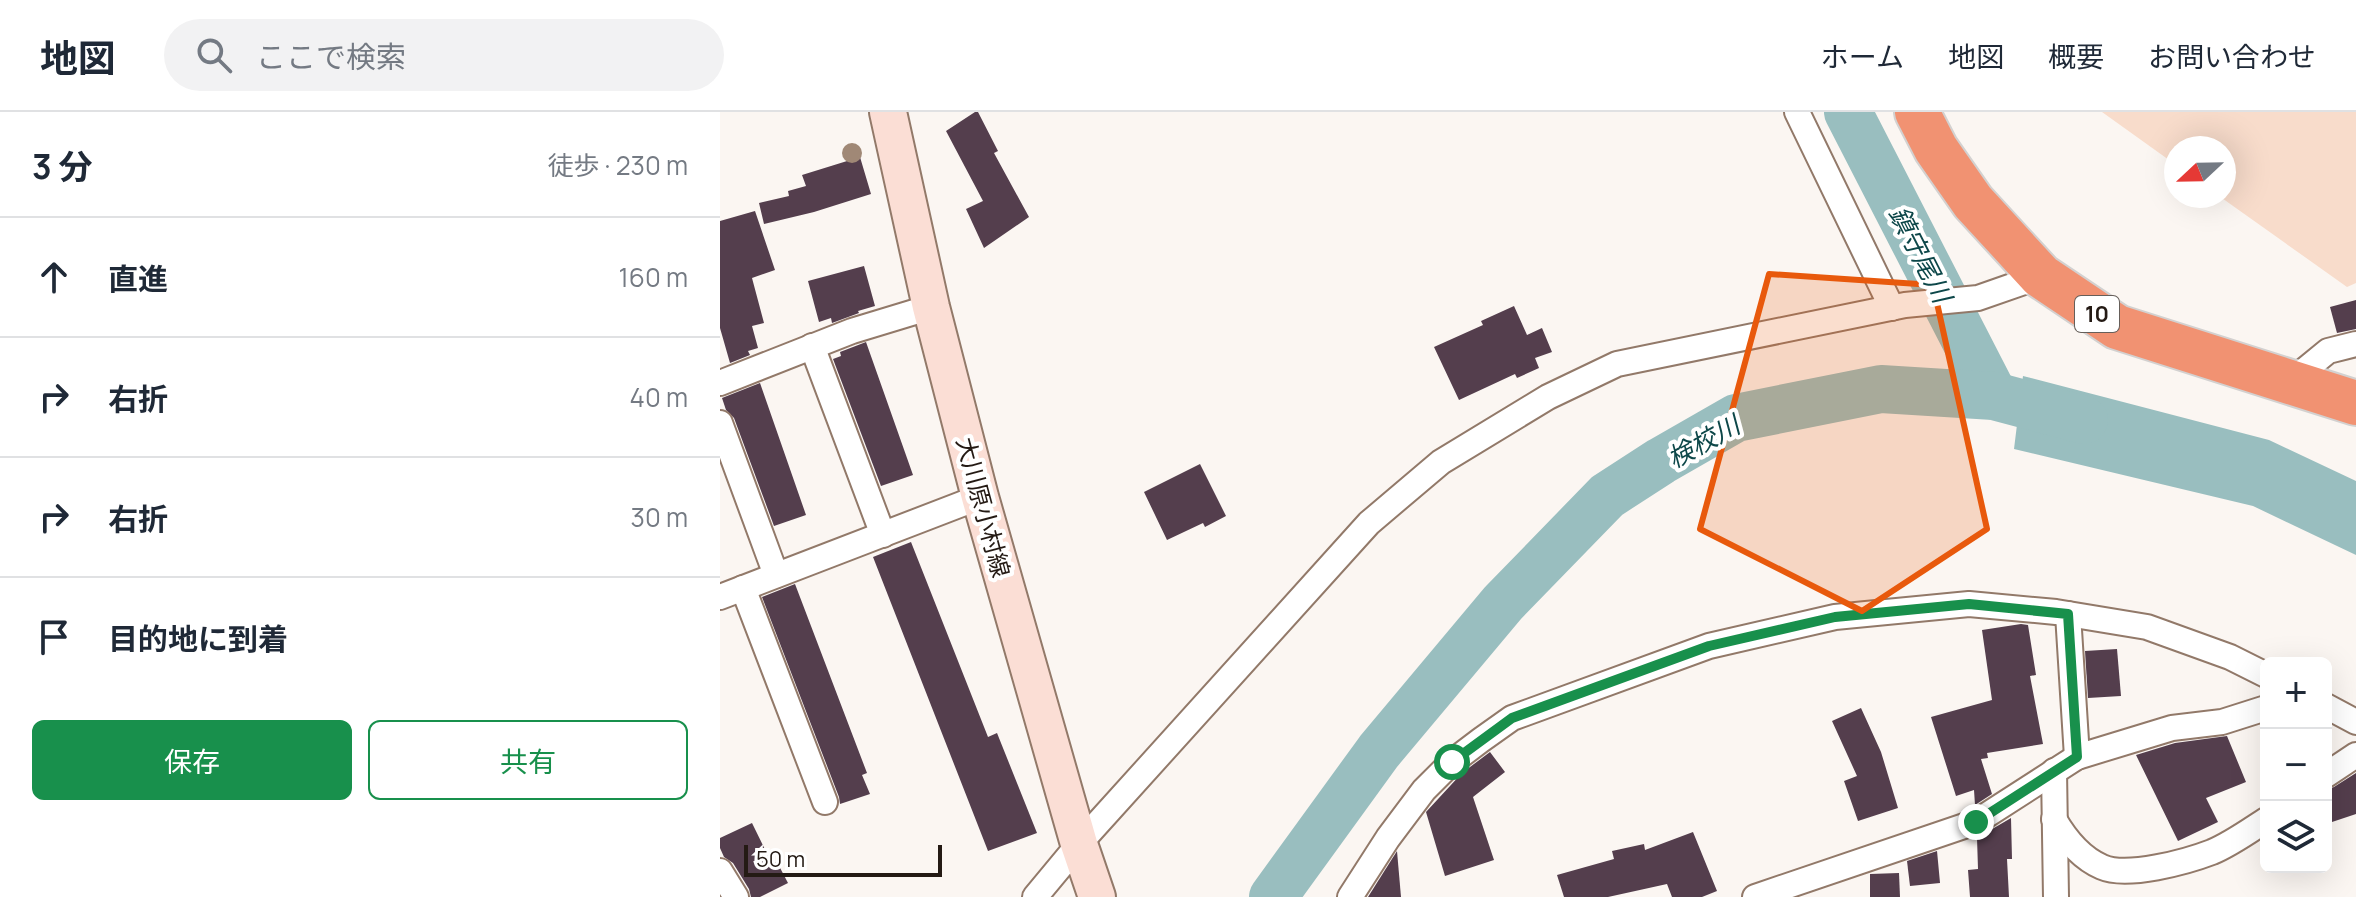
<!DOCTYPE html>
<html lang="ja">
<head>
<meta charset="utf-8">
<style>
	:root { --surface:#fff; --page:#f2f2f3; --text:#1f2937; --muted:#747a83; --line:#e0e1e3; --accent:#18904c }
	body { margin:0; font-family:Manrope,"Noto Sans JP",sans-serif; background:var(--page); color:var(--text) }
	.controls { position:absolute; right:24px; bottom:24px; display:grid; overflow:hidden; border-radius:12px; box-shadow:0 8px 32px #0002 }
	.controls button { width:72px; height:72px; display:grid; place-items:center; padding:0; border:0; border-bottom:2px solid var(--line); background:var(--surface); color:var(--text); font:40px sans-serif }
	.compass { position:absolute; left:1444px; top:24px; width:72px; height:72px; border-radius:50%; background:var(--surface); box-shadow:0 8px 32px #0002; rotate:248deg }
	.scale { position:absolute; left:24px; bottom:20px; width:198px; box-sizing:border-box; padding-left:8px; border:4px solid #241a14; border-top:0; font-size:22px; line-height:28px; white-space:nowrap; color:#241a14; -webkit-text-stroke:6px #fff; paint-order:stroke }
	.stop { position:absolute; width:24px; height:24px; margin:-18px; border:6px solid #18904c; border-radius:50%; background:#fff }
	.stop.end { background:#18904c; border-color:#fff; box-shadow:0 2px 8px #0008 }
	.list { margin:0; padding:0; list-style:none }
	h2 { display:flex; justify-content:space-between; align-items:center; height:104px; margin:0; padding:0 32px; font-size:34px }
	h2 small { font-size:26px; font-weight:400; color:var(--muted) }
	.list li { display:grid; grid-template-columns:52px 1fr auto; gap:24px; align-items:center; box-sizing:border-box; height:120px; padding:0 32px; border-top:2px solid var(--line) }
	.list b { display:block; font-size:30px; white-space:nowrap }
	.list em { font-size:26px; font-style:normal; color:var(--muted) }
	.actions { display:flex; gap:16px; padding:24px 32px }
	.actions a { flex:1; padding:18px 0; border:2px solid var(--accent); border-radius:12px; text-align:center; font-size:28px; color:var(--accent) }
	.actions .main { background:var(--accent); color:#fff }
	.icon { flex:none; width:44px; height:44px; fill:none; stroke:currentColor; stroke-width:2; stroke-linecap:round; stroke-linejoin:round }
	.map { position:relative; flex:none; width:1636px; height:785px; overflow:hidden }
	header { display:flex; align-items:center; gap:48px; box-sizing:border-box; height:112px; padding:0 40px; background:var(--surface); border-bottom:2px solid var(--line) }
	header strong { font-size:38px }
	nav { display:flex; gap:44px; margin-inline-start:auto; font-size:28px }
	.search { width:560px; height:72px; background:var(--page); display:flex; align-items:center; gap:20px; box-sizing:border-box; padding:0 28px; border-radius:44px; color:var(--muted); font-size:30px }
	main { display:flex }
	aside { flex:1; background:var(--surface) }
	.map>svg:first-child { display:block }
	.green { fill:#f8dccb }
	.water { fill:#99bebf }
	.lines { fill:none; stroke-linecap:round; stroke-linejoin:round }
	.river { stroke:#99bebf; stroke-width:48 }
	.building { fill:#543e4d }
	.street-casing { stroke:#927969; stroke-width:28 }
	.secondary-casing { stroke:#927969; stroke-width:40 }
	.highway-casing { stroke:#d3d1d0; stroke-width:48 }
	.street { stroke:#fff; stroke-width:24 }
	.secondary { stroke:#fbded5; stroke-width:36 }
	.highway { stroke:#f19272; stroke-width:44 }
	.tree { fill:#a08876 }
	.route { stroke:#18904c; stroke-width:10 }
	.marked { fill:#e8590c; fill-opacity:0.2; stroke:#e8590c; stroke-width:6; stroke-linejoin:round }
	.labels { text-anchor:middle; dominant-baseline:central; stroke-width:8; stroke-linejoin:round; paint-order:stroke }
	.shield { fill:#fff; stroke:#665f5a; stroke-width:2 }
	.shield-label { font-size:22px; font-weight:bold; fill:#241a14 }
	.street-label { font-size:24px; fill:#241a14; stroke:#fff }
	.water-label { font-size:26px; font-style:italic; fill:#0d4749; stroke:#fff }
</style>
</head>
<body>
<header>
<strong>地図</strong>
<div class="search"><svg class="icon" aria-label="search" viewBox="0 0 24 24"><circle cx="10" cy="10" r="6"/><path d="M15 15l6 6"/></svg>ここで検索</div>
<nav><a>ホーム</a><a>地図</a><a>概要</a><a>お問い合わせ</a></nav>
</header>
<main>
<aside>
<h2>3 分<small>徒歩 · 230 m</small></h2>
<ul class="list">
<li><svg class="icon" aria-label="ahead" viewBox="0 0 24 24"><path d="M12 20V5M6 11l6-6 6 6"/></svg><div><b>直進</b></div><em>160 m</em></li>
<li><svg class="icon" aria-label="right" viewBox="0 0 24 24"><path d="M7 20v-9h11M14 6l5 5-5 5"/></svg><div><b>右折</b></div><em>40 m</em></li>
<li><svg class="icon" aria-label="right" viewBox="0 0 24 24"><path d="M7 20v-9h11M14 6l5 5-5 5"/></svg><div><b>右折</b></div><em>30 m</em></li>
<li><svg class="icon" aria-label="arrive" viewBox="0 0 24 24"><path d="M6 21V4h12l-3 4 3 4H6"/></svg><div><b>目的地に到着</b></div></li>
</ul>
<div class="actions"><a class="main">保存</a><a>共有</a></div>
</aside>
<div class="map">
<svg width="1636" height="785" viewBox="0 0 1636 785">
	<rect width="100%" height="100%" fill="#fbf6f2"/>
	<path class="green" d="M1382 0H1636V171L1627 175 1499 84H1504V36H1456V53Z"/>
	<path class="water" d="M1303 264 1549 328 1636 369V443L1533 394 1294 337Z"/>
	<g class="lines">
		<g class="river">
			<path d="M1128 0 1274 284"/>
			<path d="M553 785 659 639 783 491 887 384 941 349 1016 306 1161 277 1274 284 1364 308"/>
		</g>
	</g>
	<g class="building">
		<path d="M255 0H258L278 39 274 41 309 105 264 136 246 97 263 89 226 19Z"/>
		<path d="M140 45 151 82 94 100 44 112 39 91 69 84 68 79 86 74 82 63Z"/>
		<path d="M35 99 55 158 32 166 44 211 32 214 38 236 28 239 30 243 10 251 0 216V109Z"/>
		<path d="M144 154 155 194 138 199 139 201 112 211 111 206 99 210 88 169Z"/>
		<path d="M1636 188V217L1617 221 1610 195Z"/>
		<path d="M794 194 807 223 822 216 832 240 815 246 819 256 797 266 795 262 739 288 714 235 763 213 761 209Z"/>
		<path d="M146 230 193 363 161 374 113 247 121 244 120 240Z"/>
		<path d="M40 271 86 403 54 414 14 306 6 298 2 286Z"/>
		<path d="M480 352 506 404 485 415 483 411 447 428 424 380Z"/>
		<path d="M191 430 268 625 277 621 317 721 268 739 153 445Z"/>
		<path d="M75 472 147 661 142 663 150 682 120 692 119 685 42 485Z"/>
		<path d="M1301 512 1308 513 1316 563 1310 564 1323 632 1267 641 1268 646 1261 647 1272 682 1255 693 1254 678 1236 684 1211 605 1272 588 1262 518Z"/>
		<path d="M1397 537 1401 584 1368 586 1365 539Z"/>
		<path d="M1141 596 1161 640 1178 696 1138 709 1124 669 1137 664 1112 609Z"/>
		<path d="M1507 624 1526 670 1486 686 1498 710 1458 729 1416 643 1455 631Z"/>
		<path d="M770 640 785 660 753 685 774 748 725 764 706 700 742 661Z"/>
		<path d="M1636 661V702L1606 712V678L1614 675Z"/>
		<path d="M1291 706 1292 747H1287L1289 785H1250L1248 758 1258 757 1257 726Z"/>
		<path d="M32 711 52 752 57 750 68 771 40 785H31L29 777 13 751 4 745 0 736V726Z"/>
		<path d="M973 720 997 779 982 785H952L947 772 888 785H844L837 763 894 747 892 739 924 732 925 738Z"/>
		<path d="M677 739 681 785H648Z"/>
		<path d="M1217 739 1220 771 1190 774 1187 749Z"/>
		<path d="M1179 761 1180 785H1150V762Z"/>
	</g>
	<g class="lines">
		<defs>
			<g id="street">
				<path d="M1077 0 1172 196"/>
				<path d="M92 234 163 423"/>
				<path d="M0 271 132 219 211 195"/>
				<path d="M1569 271 1608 239 1636 232"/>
				<path d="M0 311 56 463"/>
				<path d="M23 476 105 690"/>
				<path d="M0 485 260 385"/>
				<path d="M1348 502 1357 645"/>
				<path d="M1606 594 1636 610"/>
				<path d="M1334 659 1336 785"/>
				<path d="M1606 663 1636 643"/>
				<path d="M1334 707C1345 726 1361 746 1382 755 1407 766 1466 750 1492 740 1511 732 1529 719 1546 708"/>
				<path d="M0 759 16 785"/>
				<path d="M315 785 359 732 649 411 721 350 828 285 897 252 1185 193 1258 186 1321 164"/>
				<path d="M630 785 668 726 704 678 732 650 761 628 792 606 989 534 1115 505 1249 492 1336 500 1427 515 1510 545 1546 563"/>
				<path d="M1035 785 1256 710 1357 645 1452 616 1502 610 1546 596"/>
			</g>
			<path id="secondary" d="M168 0 211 195 260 385 359 732 377 785"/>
			<path id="highway" d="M1197 0 1216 37 1253 90 1321 164 1397 215 1636 291"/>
		</defs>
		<use href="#street" class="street-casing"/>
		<use href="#secondary" class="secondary-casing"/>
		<use href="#highway" class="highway-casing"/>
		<use href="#street" class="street"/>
		<use href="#secondary" class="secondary"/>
		<use href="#highway" class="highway"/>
	</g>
	<circle class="tree" cx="132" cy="41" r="10"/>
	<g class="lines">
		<path class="route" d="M732 650 792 606 989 534 1115 505 1249 492 1348 502 1357 645 1256 710"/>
	</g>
	<path class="marked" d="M1049 162 1213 173 1267 417 1142 499 980 417Z"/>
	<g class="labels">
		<rect class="shield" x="1355" y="184" width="44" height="36" rx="6"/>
		<g class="shield-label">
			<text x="1377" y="202">10</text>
		</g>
		<g class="street-label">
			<text transform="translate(264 395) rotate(75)">大川原小村線</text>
		</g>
		<g class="water-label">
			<text transform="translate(1201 142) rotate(63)">鎮守尾川</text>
			<text transform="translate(983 329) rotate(-29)">検校川</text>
		</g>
	</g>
</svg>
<div class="controls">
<button>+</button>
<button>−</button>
<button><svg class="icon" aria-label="layers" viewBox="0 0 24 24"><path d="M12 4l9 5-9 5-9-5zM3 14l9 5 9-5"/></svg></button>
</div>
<svg class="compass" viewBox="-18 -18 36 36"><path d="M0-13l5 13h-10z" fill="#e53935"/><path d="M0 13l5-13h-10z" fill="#747a83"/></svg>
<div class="scale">50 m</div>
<div class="stop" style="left:732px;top:650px"></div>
<div class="stop end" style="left:1256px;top:710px"></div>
</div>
</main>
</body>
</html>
